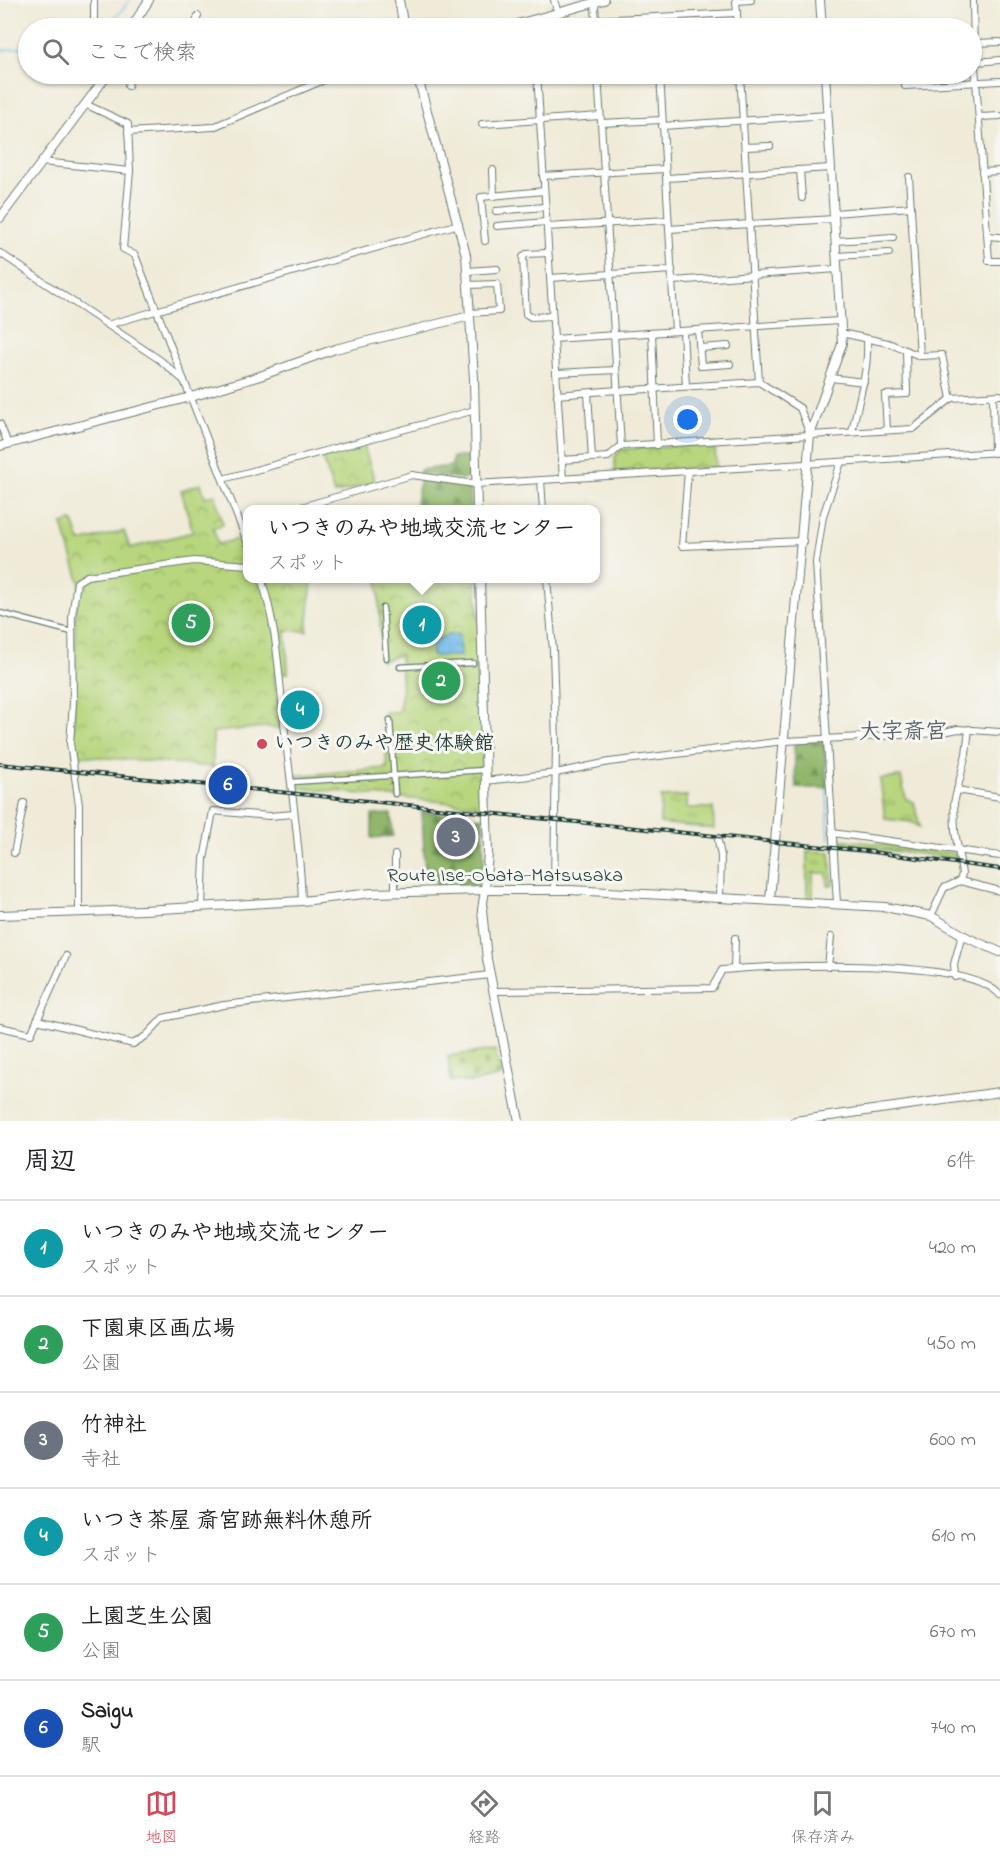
<!DOCTYPE html>
<html lang="ja">
<head>
<meta charset="utf-8">
<style>
	:root { --surface:#fff; --page:#f2f2f2; --text:#202124; --muted:#757577; --line:#e0e0e0; --accent:#d1495b }
	body { margin:0; font-family:"Indie Flower","Klee One",sans-serif; background:var(--page); color:var(--text) }
	.you { position:absolute; left:688px; top:420px; width:21px; height:21px; margin:-15px; border:4px solid #fff; border-radius:50%; background:#1a73e8; box-shadow:0 0 0 9px #1a73e833 }
	.badge { display:grid; place-items:center; width:39px; height:39px; border-radius:50%; background:var(--accent); color:#fff; font-size:20px; font-weight:700 }
	.pin { position:absolute; translate:-50% -50%; border:3px solid #fff; box-shadow:0 2px 6px #0006 }
	.popup { position:absolute; left:243px; top:505px; width:357px; height:78px; box-sizing:border-box; display:grid; place-content:center; border-radius:12px; background:var(--surface); filter:drop-shadow(0 2px 4px #0005); font-size:20px; white-space:nowrap; color:var(--muted) }
	.popup b { font-size:22px; color:var(--text) }
	.popup::after { content:''; position:absolute; left:50%; top:100%; margin-left:-12px; border:12px solid transparent; border-top-color:var(--surface) }
	.list { margin:0; padding:0; list-style:none }
	h2 { display:flex; justify-content:space-between; align-items:center; height:78px; margin:0; padding:0 24px; font-size:26px }
	h2 small { font-size:20px; font-weight:400; color:var(--muted) }
	.list li { display:grid; grid-template-columns:39px 1fr auto; gap:18px; align-items:center; box-sizing:border-box; height:96px; padding:0 24px; border-top:2px solid var(--line) }
	.list b { display:block; font-size:22px; white-space:nowrap }
	.list p { margin:0; font-size:20px; white-space:nowrap; color:var(--muted) }
	.list em { font-size:20px; font-style:normal; color:var(--muted) }
	.icon { flex:none; width:33px; height:33px; fill:none; stroke:currentColor; stroke-width:2; stroke-linecap:round; stroke-linejoin:round }
	.map { position:relative; flex:none; width:1000px; height:1121px; overflow:hidden }
	.search { position:absolute; background:var(--surface); box-shadow:0 2px 4px #0004; left:18px; right:18px; top:18px; height:66px; display:flex; align-items:center; gap:15px; box-sizing:border-box; padding:0 21px; border-radius:33px; color:var(--muted); font-size:22px }
	.sheet { height:654px; background:var(--surface) }
	nav { display:flex; justify-content:space-around; align-items:center; box-sizing:border-box; height:84px; border-top:2px solid var(--line); background:var(--surface); font-size:16px; color:var(--muted) }
	nav a { display:grid; justify-items:center; gap:3px }
	nav .on { color:var(--accent) }
	.map>svg:first-child { display:block }
	.grass { fill:url(#grass-tufts); stroke:#6b8a58; stroke-width:1.5 }
	.forest { fill:url(#forest-firs); stroke:#587a50; stroke-width:1.5 }
	.cemetery { fill:url(#cemetery-stones); stroke:#6b8a58; stroke-width:1.5 }
	.park { fill:url(#park-crowns); stroke:#6b8a58; stroke-width:1.5 }
	.water { fill:url(#water-ripples); stroke:#487c8e; stroke-width:1.5 }
	.lines { fill:none; stroke-linecap:round; stroke-linejoin:round }
	.stream { stroke:#72bae9; stroke-width:1.5 }
	.pedestrian-casing { stroke:#687a6d; stroke-width:7 }
	.minor-casing { stroke:#687a6d; stroke-width:8 }
	.tertiary-casing { stroke:#687a6d; stroke-width:10 }
	.secondary-casing { stroke:#687a6d; stroke-width:10 }
	.pedestrian { stroke:#fff; stroke-width:4.5 }
	.minor { stroke:#fff; stroke-width:6 }
	.tertiary { stroke:#fff; stroke-width:8 }
	.secondary { stroke:#fff; stroke-width:8 }
	.rail-casing { stroke:#1f3d34; stroke-width:4 }
	.rail { stroke:#f6f6f2; stroke-width:1.5; stroke-dasharray:4.5; stroke-linecap:butt }
	.poi-dot { fill:#d1495b; stroke:#f6f6f2; stroke-width:2 }
	.labels { text-anchor:middle; dominant-baseline:central; stroke-width:6; stroke-linejoin:round; paint-order:stroke }
	.poi-label { font-size:20px; font-weight:bold; fill:#1f3d34; stroke:#f6f6f2; text-anchor:start }
	.street-label { font-size:20px; fill:#1f3d34; stroke:#f6f6f2 }
	.quarter-label { font-size:22px; font-weight:bold; fill:#5d626b; stroke:#f6f6f2 }
</style>
</head>
<body>
<div class="map">
<svg width="1000" height="1121" viewBox="0 0 1000 1121">
	<defs>
		<pattern id="grass-tufts" width="24" height="20" patternUnits="userSpaceOnUse" patternTransform="scale(1.5)"><rect width="24" height="20" fill="#b7d67d"/><path d="M3 7l-1-3M5 7V3M7 7l1-3M15 17l-1-3M17 17v-4M19 17l1-3" fill="none" stroke="#94af67"/></pattern>
		<pattern id="forest-firs" width="22" height="20" patternUnits="userSpaceOnUse" patternTransform="scale(1.5)"><rect width="22" height="20" fill="#91b76c"/><path d="M5 1l3.5 6h-7zM16 11l3.5 6h-7z" fill="#76965a"/></pattern>
		<pattern id="cemetery-stones" width="16" height="16" patternUnits="userSpaceOnUse" patternTransform="scale(1.5)"><rect width="16" height="16" fill="#b7d67d"/><path d="M2 7V4a2 2 0 0 1 4 0v3zM10 15v-3a2 2 0 0 1 4 0v3z" fill="#94af67"/></pattern>
		<pattern id="park-crowns" width="20" height="18" patternUnits="userSpaceOnUse" patternTransform="scale(1.5)"><rect width="20" height="18" fill="#b7d67d"/><path d="M2 6a3 3 0 1 1 6 0M12 15a3 3 0 1 1 6 0" fill="none" stroke="#94af67"/></pattern>
		<pattern id="water-ripples" width="26" height="14" patternUnits="userSpaceOnUse" patternTransform="scale(1.5)"><rect width="26" height="14" fill="#72bae9"/><path d="M2 4q2-2 4 0t4 0M15 11q2-2 4 0t4 0" fill="none" stroke="#5d98be"/></pattern>
	</defs>
	<rect width="100%" height="100%" fill="#f6f6f2"/>
	<filter id="ink" filterUnits="userSpaceOnUse"><feTurbulence type="fractalNoise" baseFrequency=".0167" numOctaves="2"/><feDisplacementMap in="SourceGraphic" scale="12" xChannelSelector="R" yChannelSelector="G"/><feConvolveMatrix kernelMatrix="1 2 1 2 8 2 1 2 1" color-interpolation-filters="sRGB"/></filter>
	<filter id="wash" filterUnits="userSpaceOnUse"><feTurbulence type="fractalNoise" baseFrequency=".008" numOctaves="4" result="noise"/><feDisplacementMap in="SourceGraphic" scale="24" xChannelSelector="R" yChannelSelector="G"/><feGaussianBlur stdDeviation="1.35" result="paint"/><feColorMatrix in="noise" values="0 0 0 0 0 0 0 0 0 0 0 0 0 0 0 0 0 1.4 0 .05"/><feComposite in="paint" operator="in"/></filter>
	<g filter="url(#wash)">
		<rect width="100%" height="100%" fill="#f0ebd8"/>
		<g class="grass">
			<path d="M901 777 906 799 914 802 920 827 911 822 885 819 880 779Z"/>
			<path d="M687 796V808H713L714 829 660 823 661 797Z"/>
			<path d="M836 839 954 853 957 858 841 845H836Z"/>
			<path d="M807 851 830 852 833 884 828 886 827 873H813V898L807 900Z"/>
		</g>
		<g class="forest">
			<path d="M453 457H469V477L463 479 420 473V470L452 466Z"/>
			<path d="M420 479 470 487 471 509 415 510Z"/>
			<path d="M824 739 827 788H796L794 744Z"/>
			<path d="M422 812 483 818 484 880 479 885 436 886V872H425Z"/>
			<path d="M391 814 393 836 372 838V815Z"/>
		</g>
		<path class="cemetery" d="M495 1050 502 1076 475 1082 451 1081 448 1056Z"/>
		<g class="park">
			<path d="M363 443 375 482 334 494 322 454Z"/>
			<path d="M715 444 716 467 615 472V456L622 449Z"/>
			<path d="M201 484 205 497 215 495 223 525 213 528 218 544 247 537 248 527V578L312 579 307 631 286 630 288 673 274 674 281 729 266 727 213 732V767L74 755 75 617 80 583 62 524 73 521 80 542 124 531 130 548 193 532 181 490Z"/>
			<path d="M378 579H476L481 658 483 806 293 787 292 776 387 768 384 712H398L402 694 400 655 382 661Z"/>
		</g>
		<path class="water" d="M459 634 460 656H432V642L448 635Z"/>
		<g class="lines">
			<g class="stream">
				<path d="M98 28 119 14 130 0"/>
				<path d="M0 51 28 46"/>
				<path d="M827 790 829 841"/>
			</g>
		</g>
	</g>
	<g filter="url(#ink)">
		<g class="lines">
			<defs>
				<g id="pedestrian">
					<path d="M383 608 386 658"/>
					<path d="M0 613 72 632"/>
					<path d="M400 667 473 663"/>
					<path d="M390 720 395 794"/>
					<path d="M291 782 485 770"/>
				</g>
				<g id="minor">
					<path d="M554 0 558 13"/>
					<path d="M736 0 738 28"/>
					<path d="M973 0 974 52 989 261H1000"/>
					<path d="M736 1 751 0"/>
					<path d="M595 3 596 28"/>
					<path d="M656 17 657 28"/>
					<path d="M595 20 737 13"/>
					<path d="M94 28V0"/>
					<path d="M194 28 198 16"/>
					<path d="M976 43 1000 42"/>
					<path d="M976 62 1000 60"/>
					<path d="M537 74 563 479"/>
					<path d="M598 74 621 446"/>
					<path d="M660 74 675 331"/>
					<path d="M740 74 759 382"/>
					<path d="M537 76 575 74"/>
					<path d="M128 86 130 74"/>
					<path d="M905 86 1000 81"/>
					<path d="M85 104 128 124 130 171 123 249 135 255 248 544"/>
					<path d="M980 117 1000 116"/>
					<path d="M601 123 662 120"/>
					<path d="M482 124 600 116"/>
					<path d="M662 126 828 115"/>
					<path d="M128 132 213 127 338 74"/>
					<path d="M745 147 770 146"/>
					<path d="M42 162 130 171"/>
					<path d="M493 170 494 196"/>
					<path d="M800 170 802 198"/>
					<path d="M982 172 1000 171"/>
					<path d="M543 176 665 169"/>
					<path d="M909 177 920 356"/>
					<path d="M666 178 831 168"/>
					<path d="M496 211 545 207"/>
					<path d="M834 213 911 207"/>
					<path d="M497 226 546 222"/>
					<path d="M547 227 668 220"/>
					<path d="M669 229 834 219"/>
					<path d="M988 236 1000 237"/>
					<path d="M485 241 481 197 544 191"/>
					<path d="M835 241 893 237"/>
					<path d="M0 253 160 360 182 379"/>
					<path d="M548 253 526 254 523 257 526 314 531 317 552 316"/>
					<path d="M836 256 889 253"/>
					<path d="M467 271 497 269"/>
					<path d="M550 278 672 270"/>
					<path d="M673 281 837 269"/>
					<path d="M468 285 497 284 499 311 470 313"/>
					<path d="M107 325 459 224"/>
					<path d="M698 330 701 366 730 364"/>
					<path d="M683 331 686 386"/>
					<path d="M652 333 657 445"/>
					<path d="M841 333 888 343 920 356 942 355 951 399"/>
					<path d="M553 339 840 321"/>
					<path d="M700 348 728 346"/>
					<path d="M556 373 616 370"/>
					<path d="M831 378 864 382"/>
					<path d="M617 391 759 382 800 408 810 435"/>
					<path d="M588 393 592 458"/>
					<path d="M557 395 617 390"/>
					<path d="M993 396 994 453"/>
					<path d="M0 424 8 444"/>
					<path d="M887 430 885 395 907 394 906 350"/>
					<path d="M852 432C858 400 869 372 867 339"/>
					<path d="M561 460 608 457 621 446 913 429 952 398 1000 395"/>
					<path d="M688 471 682 546 803 541"/>
					<path d="M223 479 475 410"/>
					<path d="M541 480 543 510"/>
					<path d="M291 510 412 475 475 484 1000 452"/>
					<path d="M261 578C278 629 279 680 285 732 291 789 300 844 302 901"/>
					<path d="M547 578 553 651 556 742 554 889"/>
					<path d="M485 781 556 773 609 762 785 741 939 733 958 729 1000 732"/>
					<path d="M957 790 1000 797"/>
					<path d="M832 833 1000 856"/>
					<path d="M718 841 721 856 720 898"/>
					<path d="M14 853 24 803"/>
					<path d="M395 855V892"/>
					<path d="M960 881 1000 891"/>
					<path d="M837 903 816 562 823 516 841 462"/>
					<path d="M202 906 204 859 213 811 269 816 294 814"/>
					<path d="M79 912V805L70 743 73 703 72 616 77 582 87 576 194 561 248 565"/>
					<path d="M931 916 944 888 960 881 962 874 955 831 954 803 966 754 969 729"/>
					<path d="M828 967 831 937"/>
					<path d="M734 969 735 938"/>
					<path d="M955 977 954 964 962 935"/>
					<path d="M493 991 712 988 722 970C775 965 967 957 1000 995"/>
					<path d="M37 1020 133 1044 146 1036 163 1018 224 1005 490 975"/>
					<path d="M0 1027 31 1034 66 956"/>
				</g>
				<g id="tertiary">
					<path d="M399 0 404 28"/>
					<path d="M820 0 822 28"/>
					<path d="M503 28 604 0"/>
					<path d="M417 74 466 255 474 379 477 510"/>
					<path d="M0 446 191 397 260 376 335 349 470 316"/>
					<path d="M480 578 488 853 485 890"/>
					<path d="M770 900 810 435 842 344 825 74"/>
					<path d="M795 1121 1000 1092"/>
				</g>
				<g id="secondary">
					<path d="M131 28 149 0"/>
					<path d="M0 218 108 74"/>
					<path d="M485 890 482 910 487 959 519 1121"/>
					<path d="M0 915 143 910 302 901 372 893 485 890H570L885 907 931 916 968 938 1000 952"/>
				</g>
			</defs>
			<use href="#pedestrian" class="pedestrian-casing"/>
			<use href="#minor" class="minor-casing"/>
			<use href="#tertiary" class="tertiary-casing"/>
			<use href="#secondary" class="secondary-casing"/>
			<use href="#pedestrian" class="pedestrian"/>
			<use href="#minor" class="minor"/>
			<use href="#tertiary" class="tertiary"/>
			<use href="#secondary" class="secondary"/>
			<defs>
				<path id="rail" d="M0 764 865 851 1000 869"/>
			</defs>
			<use href="#rail" class="rail-casing"/>
			<use href="#rail" class="rail"/>
		</g>
	</g>
	<circle class="poi-dot" cx="262" cy="744" r="6"/>
	<g class="labels">
		<g class="poi-label">
			<text x="274" y="744">いつきのみや歴史体験館</text>
		</g>
		<g class="street-label">
			<text x="505" y="876">Route Ise-Obata-Matsusaka</text>
		</g>
		<g class="quarter-label">
			<text x="903" y="733">大字斎宮</text>
		</g>
	</g>
</svg>
<div class="you"></div>
<div class="pin badge" style="left:422px;top:625px;background:#0f9aa8">1</div>
<div class="popup"><b>いつきのみや地域交流センター</b>スポット</div>
<div class="pin badge" style="left:441px;top:681px;background:#2e9e5b">2</div>
<div class="pin badge" style="left:456px;top:837px;background:#6b7280">3</div>
<div class="pin badge" style="left:300px;top:710px;background:#0f9aa8">4</div>
<div class="pin badge" style="left:191px;top:623px;background:#2e9e5b">5</div>
<div class="pin badge" style="left:228px;top:785px;background:#1a4fb4">6</div>
<div class="search"><svg class="icon" aria-label="search" viewBox="0 0 24 24"><circle cx="10" cy="10" r="6"/><path d="M15 15l6 6"/></svg>ここで検索</div>
</div>
<section class="sheet">
<h2>周辺<small>6件</small></h2>
<ul class="list">
<li><span class="badge" style="background:#0f9aa8">1</span><div><b>いつきのみや地域交流センター</b><p>スポット</p></div><em>420 m</em></li>
<li><span class="badge" style="background:#2e9e5b">2</span><div><b>下園東区画広場</b><p>公園</p></div><em>450 m</em></li>
<li><span class="badge" style="background:#6b7280">3</span><div><b>竹神社</b><p>寺社</p></div><em>600 m</em></li>
<li><span class="badge" style="background:#0f9aa8">4</span><div><b>いつき茶屋 斎宮跡無料休憩所</b><p>スポット</p></div><em>610 m</em></li>
<li><span class="badge" style="background:#2e9e5b">5</span><div><b>上園芝生公園</b><p>公園</p></div><em>670 m</em></li>
<li><span class="badge" style="background:#1a4fb4">6</span><div><b>Saigu</b><p>駅</p></div><em>740 m</em></li>
</ul>
</section>
<nav>
<a class="on"><svg class="icon" aria-label="map" viewBox="0 0 24 24"><path d="M3 6l6-2 6 2 6-2v14l-6 2-6-2-6 2zM9 4v14M15 6v14"/></svg>地図</a>
<a><svg class="icon" aria-label="directions" viewBox="0 0 24 24"><path d="M12 3l9 9-9 9-9-9zM9 14v-3h6M13 9l2 2-2 2"/></svg>経路</a>
<a><svg class="icon" aria-label="saved" viewBox="0 0 24 24"><path d="M7 4h10v16l-5-4-5 4z"/></svg>保存済み</a>
</nav>
</body>
</html>
